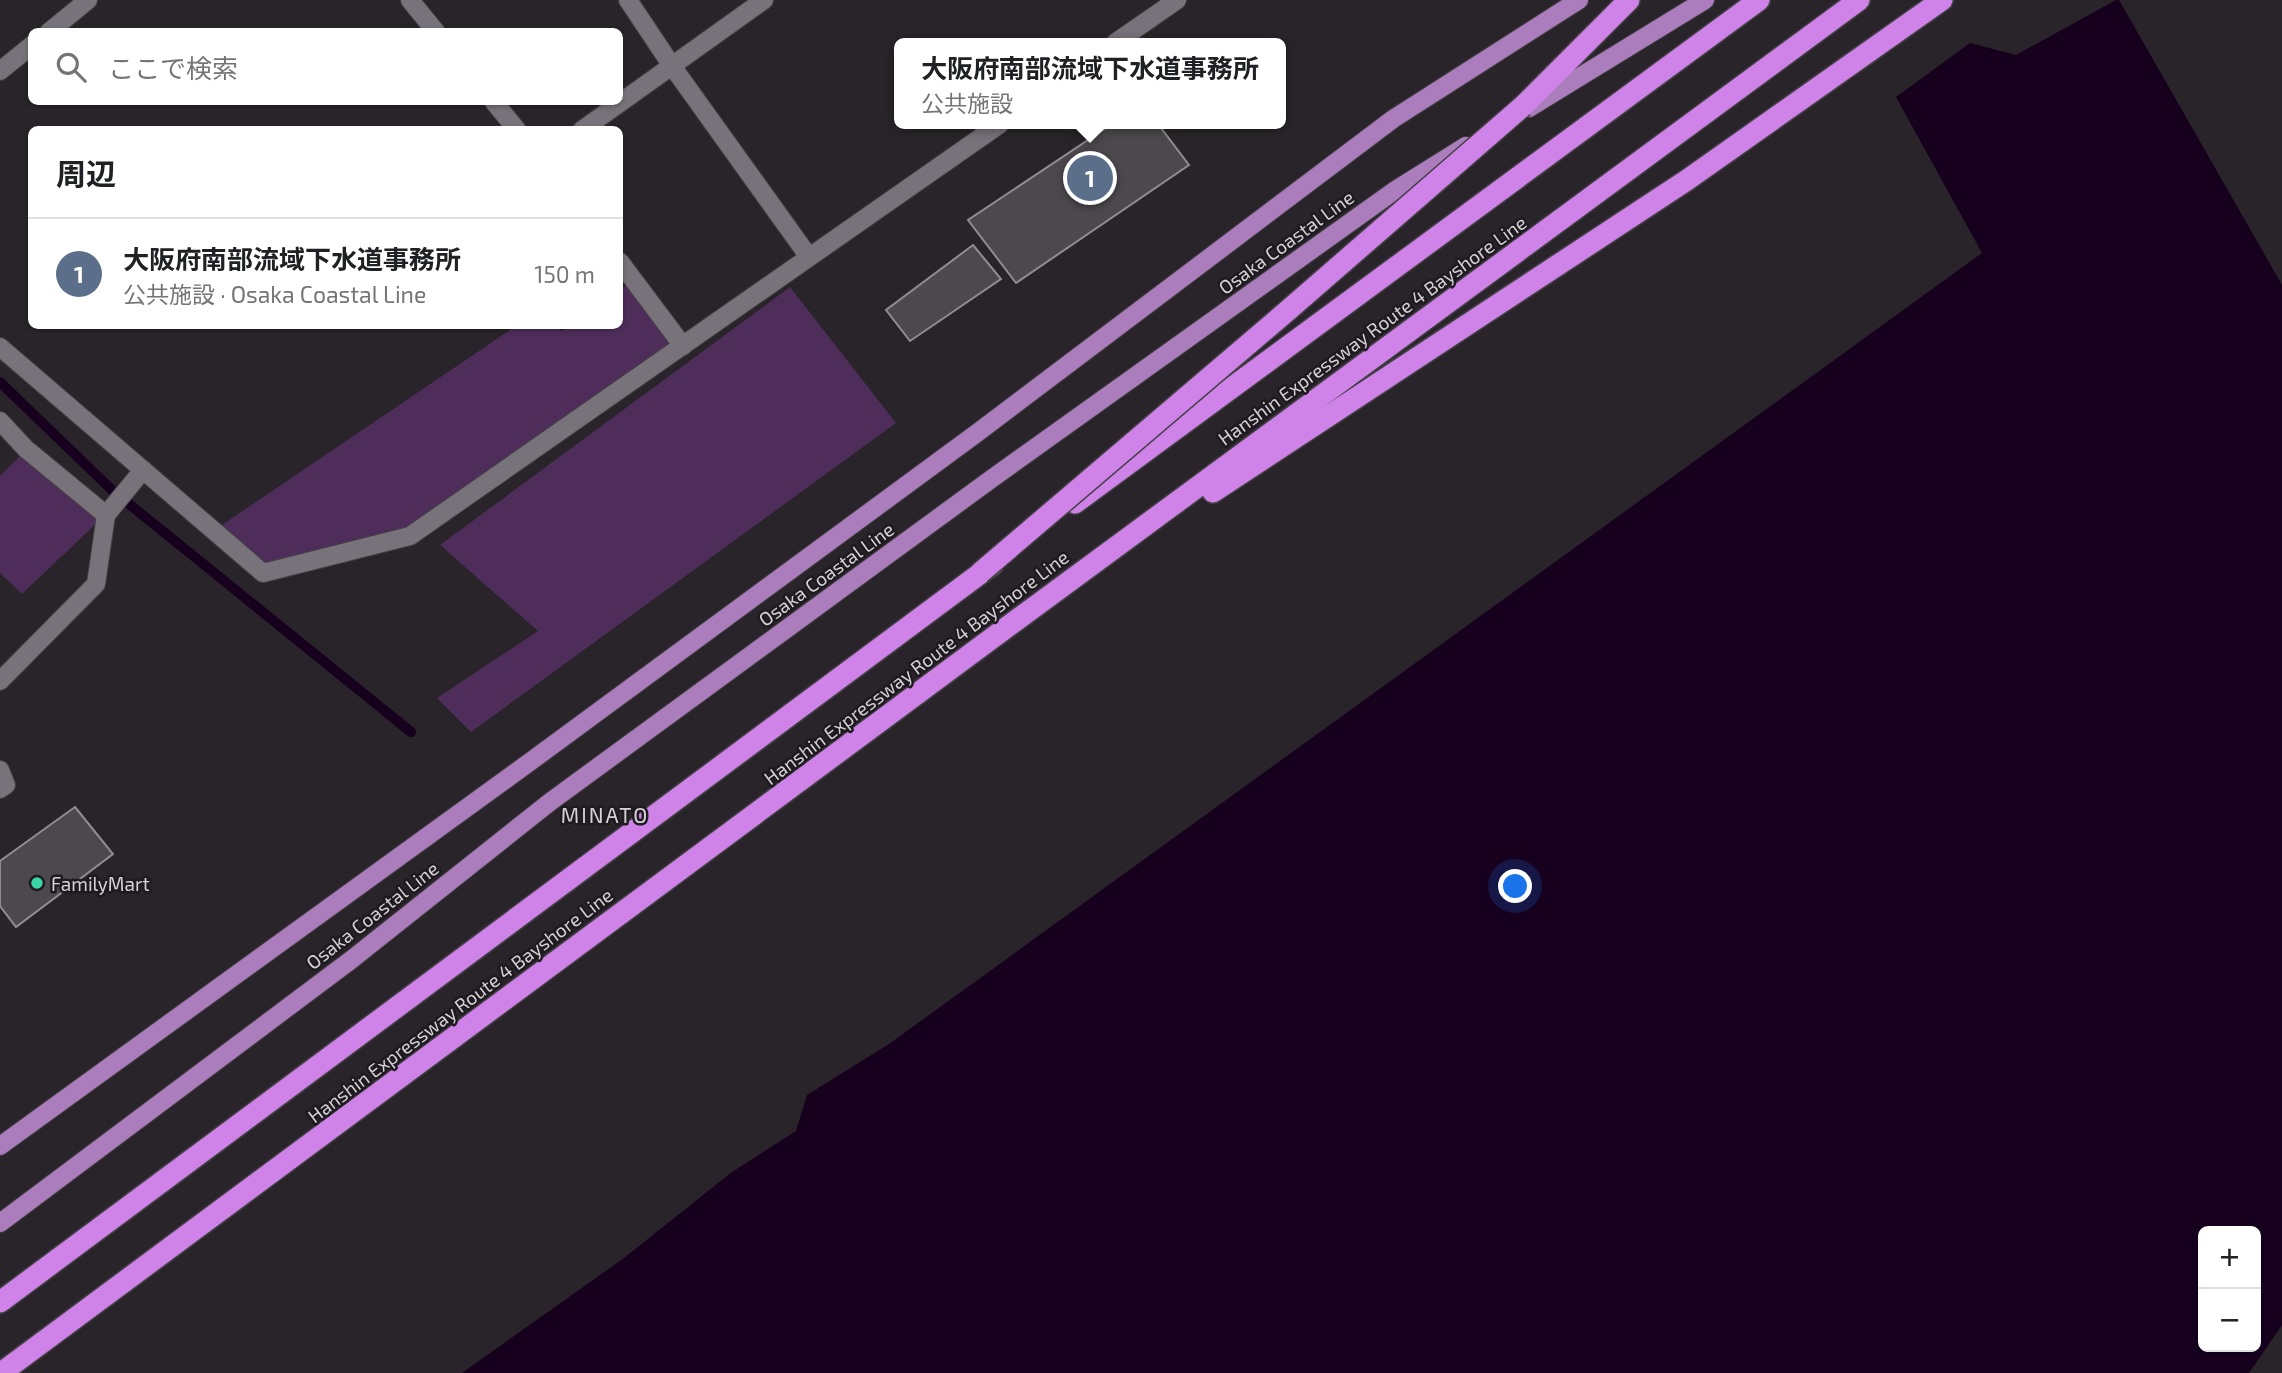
<!DOCTYPE html>
<html lang="ja">
<head>
<meta charset="utf-8">
<style>
	:root { --surface:#fff; --page:#f6f6f6; --text:#202124; --muted:#757577; --line:#e0e0e0; --accent:#1a73e8 }
	body { margin:0; font-family:"Exo 2","Noto Sans JP",sans-serif; background:var(--page); color:var(--text) }
	.controls { position:absolute; right:21px; bottom:21px; display:grid; overflow:hidden; border-radius:10px; box-shadow:0 2px 5px #0004 }
	.controls button { width:63px; height:63px; display:grid; place-items:center; padding:0; border:0; border-bottom:2px solid var(--line); background:var(--surface); color:var(--text); font:35px sans-serif }
	.you { position:absolute; left:1516px; top:887px; width:24px; height:24px; margin:-18px; border:5px solid #fff; border-radius:50%; background:#1a73e8; box-shadow:0 0 0 10px #1a73e833 }
	.badge { display:grid; place-items:center; width:46px; height:46px; border-radius:50%; background:var(--accent); color:#fff; font-size:23px; font-weight:700 }
	.pin { position:absolute; translate:-50% -50%; border:4px solid #fff; box-shadow:0 2px 7px #0006 }
	.popup { position:absolute; left:894px; top:38px; width:392px; height:91px; box-sizing:border-box; display:grid; place-content:center; border-radius:10px; background:var(--surface); filter:drop-shadow(0 2px 5px #0005); font-size:23px; white-space:nowrap; color:var(--muted) }
	.popup b { font-size:26px; color:var(--text) }
	.popup::after { content:''; position:absolute; left:50%; top:100%; margin-left:-14px; border:14px solid transparent; border-top-color:var(--surface) }
	.list { margin:0; padding:0; list-style:none }
	h2 { display:flex; justify-content:space-between; align-items:center; height:91px; margin:0; padding:0 28px; font-size:30px }
	h2 small { font-size:23px; font-weight:400; color:var(--muted) }
	.list li { display:grid; grid-template-columns:46px 1fr auto; gap:21px; align-items:center; box-sizing:border-box; height:112px; padding:0 28px; border-top:2px solid var(--line) }
	.list b { display:block; font-size:26px; white-space:nowrap }
	.list p { margin:0; font-size:23px; white-space:nowrap; color:var(--muted) }
	.list em { font-size:23px; font-style:normal; color:var(--muted) }
	.icon { flex:none; width:38px; height:38px; fill:none; stroke:currentColor; stroke-width:2; stroke-linecap:round; stroke-linejoin:round }
	.map { position:relative; flex:none; width:2282px; height:1373px; overflow:hidden }
	.search { position:absolute; background:var(--surface); box-shadow:0 2px 5px #0004; left:28px; top:28px; width:595px; height:77px; display:flex; align-items:center; gap:18px; box-sizing:border-box; padding:0 24px; border-radius:10px; color:var(--muted); font-size:26px }
	.panel { position:absolute; background:var(--surface); box-shadow:0 2px 5px #0004; left:28px; top:126px; width:595px; height:203px; border-radius:10px }
	.map>svg:first-child { display:block }
	.green { fill:#4f2d5b }
	.water { fill:#16001e; fill-rule:evenodd }
	.lines { fill:none; stroke-linecap:round; stroke-linejoin:round }
	.stream { stroke:#16001e; stroke-width:10 }
	.building { fill:#4c484d; stroke:#918c93; stroke-width:2 }
	.minor-casing { stroke:#434045; stroke-width:20 }
	.major-casing { stroke:#434045; stroke-width:20 }
	.highway-casing { stroke:#434045; stroke-width:24 }
	.minor { stroke:#78737a; stroke-width:18 }
	.major { stroke:#ac7dbd; stroke-width:18 }
	.highway { stroke:#cf83e9; stroke-width:21 }
	.highway-bridge-casing { stroke:#434045; stroke-width:24; stroke-linecap:butt }
	.highway-bridge { stroke:#cf83e9; stroke-width:21 }
	.poi-dot { fill:#3bd4a4; stroke:#1e1a1f; stroke-width:2.5 }
	.labels { text-anchor:middle; dominant-baseline:central; stroke-width:5; stroke-linejoin:round; paint-order:stroke }
	.street-label { font-size:19px; fill:#d5d2d6; stroke:#1e1a1f }
	.poi-label { font-size:19px; fill:#d5d2d6; stroke:#1e1a1f; text-anchor:start }
	.neighbourhood-label { font-size:21px; letter-spacing:2px; fill:#d5d2d6; stroke:#1e1a1f }
</style>
</head>
<body>
<div class="map">
<svg width="2282" height="1373" viewBox="0 0 2282 1373">
	<rect width="100%" height="100%" fill="#282429"/>
	<g class="green">
		<path d="M629 283 681 345 405 531 264 564 219 527 516 326H555L561 331 569 326H620V290Z"/>
		<path d="M790 287 896 423 471 732 437 698 538 631 440 545Z"/>
		<path d="M21 455 101 519 22 594 0 573V476Z"/>
	</g>
	<path class="water" d="M2116 0H2119L2282 285V1325L2249 1373H462L624 1258 732 1172 796 1131 807 1095 889 1044 1982 253 1896 97 1970 43 2016 55ZM2203 1231H2256V1347H2203Z"/>
	<g class="lines">
		<path class="stream" d="M0 382 113 491 411 732"/>
	</g>
	<g class="building">
		<path d="M1112 124H1158L1189 165 1016 283 968 220Z"/>
		<path d="M973 245 1001 279 910 341 886 310Z"/>
		<path d="M75 807 113 854 16 927 0 906V861Z"/>
	</g>
	<g class="lines">
		<defs>
			<g id="minor">
				<path d="M410 0 436 32"/>
				<path d="M628 0 672 66 809 257"/>
				<path d="M49 32 88 0"/>
				<path d="M1115 43 1177 0"/>
				<path d="M0 71 32 45"/>
				<path d="M494 102 517 130"/>
				<path d="M582 130 764 0"/>
				<path d="M620 262 683 346"/>
				<path d="M0 347 263 573 410 536 1000 124"/>
				<path d="M0 421 26 449 106 515"/>
				<path d="M0 681 96 584 106 515 143 470"/>
				<path d="M0 770 6 785 0 789"/>
			</g>
			<g id="major">
				<path d="M1529 108 1705 0"/>
				<path d="M0 1146 527 764 977 433 1393 119 1579 0"/>
				<path d="M0 1223 351 960 550 802 994 477 1394 191 1466 146"/>
			</g>
			<g id="highway">
				<path d="M1523 106 1629 0"/>
				<path d="M1213 492 1687 180 1942 0"/>
				<path d="M1075 503 1759 0"/>
				<path d="M0 1302 993 564"/>
				<path d="M1 1373 1018 619 1859 0"/>
			</g>
		</defs>
		<use href="#minor" class="minor-casing"/>
		<use href="#major" class="major-casing"/>
		<use href="#highway" class="highway-casing"/>
		<use href="#minor" class="minor"/>
		<use href="#major" class="major"/>
		<use href="#highway" class="highway"/>
		<defs>
			<path id="highway-bridge" d="M980 573 1286 312 1523 106"/>
		</defs>
		<use href="#highway-bridge" class="highway-bridge-casing"/>
		<use href="#highway-bridge" class="highway-bridge"/>
	</g>
	<circle class="poi-dot" cx="37" cy="883" r="7"/>
	<g class="labels">
		<g class="street-label">
			<text transform="translate(1286 242) rotate(-36)">Osaka Coastal Line</text>
			<text transform="translate(1372 330) rotate(-36)">Hanshin Expressway Route 4 Bayshore Line</text>
			<text transform="translate(826 574) rotate(-36)">Osaka Coastal Line</text>
			<text transform="translate(916 667) rotate(-37)">Hanshin Expressway Route 4 Bayshore Line</text>
			<text transform="translate(372 915) rotate(-38)">Osaka Coastal Line</text>
			<text transform="translate(460 1005) rotate(-37)">Hanshin Expressway Route 4 Bayshore Line</text>
		</g>
		<g class="poi-label">
			<text x="51" y="883">FamilyMart</text>
		</g>
		<g class="neighbourhood-label">
			<text x="605" y="814">MINATO</text>
		</g>
	</g>
</svg>
<div class="controls">
<button>+</button>
<button>−</button>
</div>
<div class="you"></div>
<div class="pin badge" style="left:1090px;top:178px;background:#5c6f8a">1</div>
<div class="popup"><b>大阪府南部流域下水道事務所</b>公共施設</div>
<div class="search"><svg class="icon" aria-label="search" viewBox="0 0 24 24"><circle cx="10" cy="10" r="6"/><path d="M15 15l6 6"/></svg>ここで検索</div>
<section class="panel">
<h2>周辺<small></small></h2>
<ul class="list">
<li><span class="badge" style="background:#5c6f8a">1</span><div><b>大阪府南部流域下水道事務所</b><p>公共施設 · Osaka Coastal Line</p></div><em>150 m</em></li>
</ul>
</section>
</div>
</body>
</html>
